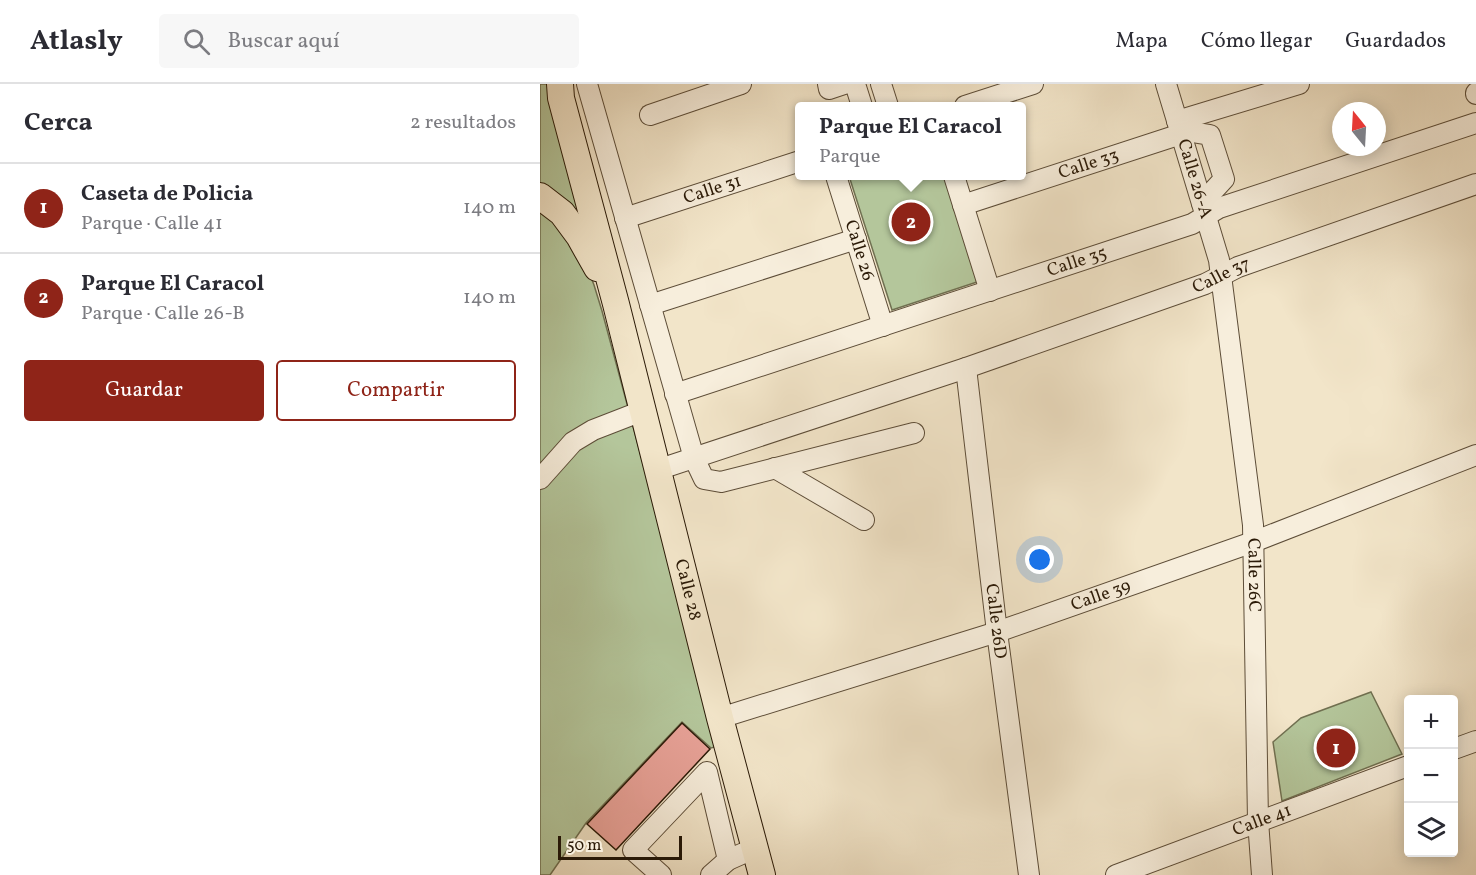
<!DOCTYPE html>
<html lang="es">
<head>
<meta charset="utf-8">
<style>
	:root { --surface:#fff; --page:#f7f7f7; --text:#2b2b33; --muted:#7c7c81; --line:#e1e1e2; --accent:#8f2418 }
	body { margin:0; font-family:Vollkorn,serif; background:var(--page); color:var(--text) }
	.controls { position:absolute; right:18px; bottom:18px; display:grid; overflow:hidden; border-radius:6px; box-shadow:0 3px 15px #0003 }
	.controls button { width:54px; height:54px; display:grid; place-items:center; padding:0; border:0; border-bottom:2px solid var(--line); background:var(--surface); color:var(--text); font:30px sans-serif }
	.compass { position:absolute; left:792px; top:18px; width:54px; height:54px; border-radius:50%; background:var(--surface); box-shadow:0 3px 15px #0003; rotate:342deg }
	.scale { position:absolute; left:18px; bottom:15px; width:124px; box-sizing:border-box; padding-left:6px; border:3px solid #2b1a07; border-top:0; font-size:16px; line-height:21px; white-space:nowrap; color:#2b1a07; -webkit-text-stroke:4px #f7eedc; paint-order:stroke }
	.you { position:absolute; left:500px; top:476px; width:21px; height:21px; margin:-15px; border:4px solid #fff; border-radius:50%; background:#1a73e8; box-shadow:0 0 0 9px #1a73e833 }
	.badge { display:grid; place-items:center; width:39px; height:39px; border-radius:50%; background:var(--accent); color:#fff; font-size:20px; font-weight:700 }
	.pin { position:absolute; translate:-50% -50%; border:3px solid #fff; box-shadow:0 2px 6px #0006 }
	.popup { position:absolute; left:255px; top:18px; width:231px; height:78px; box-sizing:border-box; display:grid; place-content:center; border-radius:6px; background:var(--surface); filter:drop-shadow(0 2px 4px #0005); font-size:20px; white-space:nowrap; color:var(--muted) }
	.popup b { font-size:22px; color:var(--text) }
	.popup::after { content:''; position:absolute; left:50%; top:100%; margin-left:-12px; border:12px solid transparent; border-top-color:var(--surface) }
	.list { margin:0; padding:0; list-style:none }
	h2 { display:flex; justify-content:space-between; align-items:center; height:78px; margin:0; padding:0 24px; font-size:26px }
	h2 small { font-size:20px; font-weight:400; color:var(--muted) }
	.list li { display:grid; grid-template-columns:39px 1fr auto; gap:18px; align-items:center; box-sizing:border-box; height:90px; padding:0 24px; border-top:2px solid var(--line) }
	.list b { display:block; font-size:22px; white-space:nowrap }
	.list p { margin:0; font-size:20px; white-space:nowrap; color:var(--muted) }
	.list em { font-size:20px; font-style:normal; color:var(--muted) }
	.actions { display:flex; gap:12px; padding:18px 24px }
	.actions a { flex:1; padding:14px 0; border:2px solid var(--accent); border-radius:6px; text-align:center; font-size:21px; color:var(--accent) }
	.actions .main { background:var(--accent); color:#fff }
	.icon { flex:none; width:33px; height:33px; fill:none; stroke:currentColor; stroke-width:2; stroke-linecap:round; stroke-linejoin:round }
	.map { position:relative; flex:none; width:936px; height:791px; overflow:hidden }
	header { display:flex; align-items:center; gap:36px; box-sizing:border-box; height:84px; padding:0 30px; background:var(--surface); border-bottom:2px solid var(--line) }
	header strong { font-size:28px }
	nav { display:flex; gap:33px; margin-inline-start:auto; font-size:21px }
	.search { width:420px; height:54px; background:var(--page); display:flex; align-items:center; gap:15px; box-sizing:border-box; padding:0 21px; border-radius:6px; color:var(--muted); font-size:22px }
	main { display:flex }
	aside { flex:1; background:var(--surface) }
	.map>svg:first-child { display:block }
	.green { fill:#b4c69b; stroke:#707051; stroke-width:1.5 }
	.building { fill:#e8a298; stroke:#2b1a07; stroke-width:1.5 }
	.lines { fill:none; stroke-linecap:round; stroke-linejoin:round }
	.minor-casing { stroke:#5d4d38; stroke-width:22 }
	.major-casing { stroke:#2b1a07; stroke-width:28 }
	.minor { stroke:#f7eedc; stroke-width:20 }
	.major { stroke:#f2e5c9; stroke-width:26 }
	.labels { text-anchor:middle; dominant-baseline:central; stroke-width:4.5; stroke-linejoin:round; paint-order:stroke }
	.street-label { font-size:18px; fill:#2b1a07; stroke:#f7eedc }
</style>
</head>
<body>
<header>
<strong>Atlasly</strong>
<div class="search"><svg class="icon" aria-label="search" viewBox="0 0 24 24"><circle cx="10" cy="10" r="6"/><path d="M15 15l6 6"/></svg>Buscar aquí</div>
<nav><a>Mapa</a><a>Cómo llegar</a><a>Guardados</a></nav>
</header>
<main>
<aside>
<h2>Cerca<small>2 resultados</small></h2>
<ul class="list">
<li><span class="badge">1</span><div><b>Caseta de Policia</b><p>Parque · Calle 41</p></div><em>140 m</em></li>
<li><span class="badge">2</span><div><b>Parque El Caracol</b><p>Parque · Calle 26-B</p></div><em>140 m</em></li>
</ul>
<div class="actions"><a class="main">Guardar</a><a>Compartir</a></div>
</aside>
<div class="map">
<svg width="936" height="791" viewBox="0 0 936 791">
	<rect width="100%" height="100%" fill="#f2e5c9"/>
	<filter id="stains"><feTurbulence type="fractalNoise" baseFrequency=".00333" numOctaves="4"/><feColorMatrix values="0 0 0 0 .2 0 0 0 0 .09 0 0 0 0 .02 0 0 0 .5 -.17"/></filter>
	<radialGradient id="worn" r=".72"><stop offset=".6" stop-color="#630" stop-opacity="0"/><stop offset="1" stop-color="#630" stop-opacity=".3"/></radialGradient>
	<g class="green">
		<path d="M0 0H12L52 155 0 101Z"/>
		<path d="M309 92H404L437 198 352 226Z"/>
		<path d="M0 119 45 178 54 201 62 227 179 662 171 664 142 638 46 739 10 791H0Z"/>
		<path d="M831 608 862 670 742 717 733 658 761 634Z"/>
	</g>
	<path class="building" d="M142 639 170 665 76 766 47 740Z"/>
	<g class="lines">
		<defs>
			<g id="minor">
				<path d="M47 0 154 374 164 395 181 398 374 349"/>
				<path d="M288 0 289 5 304 0"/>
				<path d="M315 0 322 22"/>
				<path d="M341 0 348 22"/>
				<path id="s1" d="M626 0 679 176 713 441 718 737 722 791"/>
				<path d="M936 9V10"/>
				<path d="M425 22 493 0"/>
				<path d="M110 31 201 0"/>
				<path d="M637 37 759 0"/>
				<path d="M640 46 670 51 684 95 662 119"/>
				<path id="s2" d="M296 92 343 242"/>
				<path d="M414 92 450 207"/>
				<path id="s3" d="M423 121 641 50"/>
				<path id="s4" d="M85 134 260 77"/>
				<path d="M110 221 316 155"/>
				<path id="s5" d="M426 284 457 548 489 791"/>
				<path id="s6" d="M135 310 652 140 679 124 936 39"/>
				<path d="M235 384 324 436"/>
				<path id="s7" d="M117 386 426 284 665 200 698 183 936 100"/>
				<path d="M0 395 33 358 53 346 102 327"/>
				<path id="s8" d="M180 634 457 548 713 458 936 371"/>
				<path d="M914 665 936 657"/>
				<path d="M121 791 93 766 167 688 188 776"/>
				<path d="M171 791 188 776 215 764"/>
				<path id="s9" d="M576 791 868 682"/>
			</g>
			<g id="major">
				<path id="s10" d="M20 0 21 14 76 220 180 634 222 791"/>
				<path d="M0 112 22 129 39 152 57 184"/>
			</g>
		</defs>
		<use href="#minor" class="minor-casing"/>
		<use href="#major" class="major-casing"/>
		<use href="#minor" class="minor"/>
		<use href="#major" class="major"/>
	</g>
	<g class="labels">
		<g class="street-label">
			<text stroke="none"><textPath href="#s3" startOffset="132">Calle 33</textPath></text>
			<text stroke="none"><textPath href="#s1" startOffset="99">Calle 26-A</textPath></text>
			<text stroke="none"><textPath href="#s4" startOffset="92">Calle 31</textPath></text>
			<text stroke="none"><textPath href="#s2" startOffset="78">Calle 26</textPath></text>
			<text stroke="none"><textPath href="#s6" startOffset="423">Calle 35</textPath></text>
			<text stroke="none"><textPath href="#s7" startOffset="597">Calle 37</textPath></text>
			<text stroke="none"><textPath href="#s1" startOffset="501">Calle 26C</textPath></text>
			<text stroke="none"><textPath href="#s10" startOffset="522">Calle 28</textPath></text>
			<text stroke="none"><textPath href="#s8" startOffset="400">Calle 39</textPath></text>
			<text stroke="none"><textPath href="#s5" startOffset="255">Calle 26D</textPath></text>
			<text stroke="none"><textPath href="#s9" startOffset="156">Calle 41</textPath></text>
		</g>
	</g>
	<rect width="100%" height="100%" filter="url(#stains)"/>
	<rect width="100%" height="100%" fill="url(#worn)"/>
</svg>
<div class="controls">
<button>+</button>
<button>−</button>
<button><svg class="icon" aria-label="layers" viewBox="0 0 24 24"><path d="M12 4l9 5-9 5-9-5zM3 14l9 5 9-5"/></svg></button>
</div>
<svg class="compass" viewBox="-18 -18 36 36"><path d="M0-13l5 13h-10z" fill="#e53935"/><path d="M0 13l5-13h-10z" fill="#7c7c81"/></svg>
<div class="scale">50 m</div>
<div class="you"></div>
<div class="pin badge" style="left:796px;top:664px">1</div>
<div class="pin badge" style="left:371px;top:138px">2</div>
<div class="popup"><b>Parque El Caracol</b>Parque</div>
</div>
</main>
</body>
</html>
